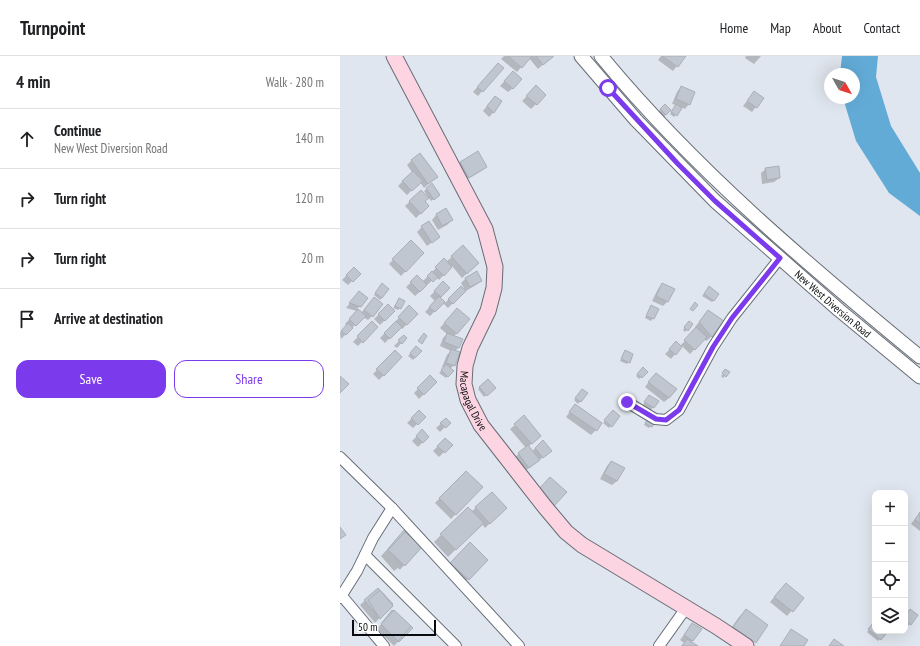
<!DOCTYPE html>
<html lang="en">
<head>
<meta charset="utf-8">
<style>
	:root { --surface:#fff; --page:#f2f2f2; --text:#202124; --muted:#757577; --line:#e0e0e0; --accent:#7c3aed }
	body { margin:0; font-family:"PT Sans Narrow",sans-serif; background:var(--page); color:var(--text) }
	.controls { position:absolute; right:12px; bottom:12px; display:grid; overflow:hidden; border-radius:8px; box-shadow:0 4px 16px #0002 }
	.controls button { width:36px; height:36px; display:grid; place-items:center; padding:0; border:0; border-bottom:1px solid var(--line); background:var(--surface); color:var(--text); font:20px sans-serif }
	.compass { position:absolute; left:484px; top:12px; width:36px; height:36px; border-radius:50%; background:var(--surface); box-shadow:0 4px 16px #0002; rotate:129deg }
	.scale { position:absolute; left:12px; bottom:10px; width:84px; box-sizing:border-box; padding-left:4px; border:2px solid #090b0e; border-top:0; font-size:11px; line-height:14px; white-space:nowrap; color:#090b0e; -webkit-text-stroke:3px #fff; paint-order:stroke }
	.stop { position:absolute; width:12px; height:12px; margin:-9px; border:3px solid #7c3aed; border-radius:50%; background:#fff }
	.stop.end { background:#7c3aed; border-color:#fff; box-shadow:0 1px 4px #0008 }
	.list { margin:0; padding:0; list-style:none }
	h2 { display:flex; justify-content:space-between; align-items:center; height:52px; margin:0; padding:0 16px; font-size:17px }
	h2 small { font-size:13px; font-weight:400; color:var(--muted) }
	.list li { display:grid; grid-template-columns:26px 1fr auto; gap:12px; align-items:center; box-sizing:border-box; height:60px; padding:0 16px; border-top:1px solid var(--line) }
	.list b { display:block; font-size:15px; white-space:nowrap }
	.list p { margin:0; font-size:13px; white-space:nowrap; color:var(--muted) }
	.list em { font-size:13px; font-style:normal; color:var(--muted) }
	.actions { display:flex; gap:8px; padding:12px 16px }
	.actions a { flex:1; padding:9px 0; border:1px solid var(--accent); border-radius:12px; text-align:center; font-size:14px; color:var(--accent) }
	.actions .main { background:var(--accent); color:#fff }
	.icon { flex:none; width:22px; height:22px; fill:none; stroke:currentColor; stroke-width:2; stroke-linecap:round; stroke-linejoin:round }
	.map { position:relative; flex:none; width:580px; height:590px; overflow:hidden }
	header { display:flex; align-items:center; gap:24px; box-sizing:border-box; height:56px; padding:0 20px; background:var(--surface); border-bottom:1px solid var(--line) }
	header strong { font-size:19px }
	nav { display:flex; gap:22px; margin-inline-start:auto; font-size:14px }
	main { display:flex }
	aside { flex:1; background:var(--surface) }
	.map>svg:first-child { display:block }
	.water { fill:#62abd6 }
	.shadow { fill:#0003 }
	.building { fill:#c0c6cf; stroke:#a9afb8 }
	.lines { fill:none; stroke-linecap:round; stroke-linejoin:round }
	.minor-casing { stroke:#676d75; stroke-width:12 }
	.tertiary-casing { stroke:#676d75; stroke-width:15 }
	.secondary-casing { stroke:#676d75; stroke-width:17 }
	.minor { stroke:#fff; stroke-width:10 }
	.tertiary { stroke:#fff; stroke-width:13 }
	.secondary { stroke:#fdd4e2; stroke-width:15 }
	.route { stroke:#7c3aed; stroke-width:5 }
	.labels { text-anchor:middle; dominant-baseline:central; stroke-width:3; stroke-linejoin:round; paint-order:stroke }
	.street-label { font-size:11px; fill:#090b0e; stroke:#fff }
</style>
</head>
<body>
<header>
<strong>Turnpoint</strong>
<nav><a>Home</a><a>Map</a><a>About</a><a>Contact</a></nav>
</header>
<main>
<aside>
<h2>4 min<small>Walk · 280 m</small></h2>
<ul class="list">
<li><svg class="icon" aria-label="ahead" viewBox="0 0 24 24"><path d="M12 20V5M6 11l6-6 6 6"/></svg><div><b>Continue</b><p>New West Diversion Road</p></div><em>140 m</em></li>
<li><svg class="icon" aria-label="right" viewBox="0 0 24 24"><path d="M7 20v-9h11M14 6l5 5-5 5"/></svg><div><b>Turn right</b></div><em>120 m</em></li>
<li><svg class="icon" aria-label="right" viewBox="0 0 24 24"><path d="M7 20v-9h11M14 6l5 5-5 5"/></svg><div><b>Turn right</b></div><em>20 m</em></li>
<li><svg class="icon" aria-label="arrive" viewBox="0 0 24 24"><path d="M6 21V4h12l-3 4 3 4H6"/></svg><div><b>Arrive at destination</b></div></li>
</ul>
<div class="actions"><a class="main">Save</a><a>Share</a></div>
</aside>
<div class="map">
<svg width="580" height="590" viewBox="0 0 580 590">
	<rect width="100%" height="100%" fill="#e0e6ef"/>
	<path class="water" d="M502 0H538L536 21 551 70 580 117V160L549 137 516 85 503 42H514V18H500Z"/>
	<g class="shadow">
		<path d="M164 0H211L207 5 198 13 189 2 177 16 161 3Z"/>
		<path d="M321 0H344L333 15 318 4Z"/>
		<path d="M406 0H421L414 8 405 2Z"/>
		<path d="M154 12 142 35 138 40 133 36Z"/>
		<path d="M168 21 173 32 168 36 160 30Z"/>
		<path d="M196 31 205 39 191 53 182 45Z"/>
		<path d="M341 31 349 48 345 53 341 51 334 61 330 58 336 49 332 48 337 36Z"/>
		<path d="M410 41 423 42 412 56 403 50Z"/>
		<path d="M150 46 154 56 149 61 143 55Z"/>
		<path d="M325 49 330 54 324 61 318 56Z"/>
		<path d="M72 104 96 121 84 132 80 126 67 139 58 130 72 116 67 109Z"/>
		<path d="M121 106 146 111 141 115 124 125 116 111Z"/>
		<path d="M426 113 439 122 434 126 422 128 421 117Z"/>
		<path d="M92 129 97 141 91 145 84 135Z"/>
		<path d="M81 135 84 145 88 150 76 162 65 150Z"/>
		<path d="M106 154 112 164 107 169 98 174 92 164 96 159Z"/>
		<path d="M82 171 99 181 87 190 77 176Z"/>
		<path d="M71 185 83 197 61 220 49 208Z"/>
		<path d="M123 191 133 212 122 222 112 210 99 224 96 221 75 240 66 231 77 221 82 226 104 204 106 206Z"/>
		<path d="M14 212 19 218 8 229 2 224Z"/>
		<path d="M126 222 141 225 136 229 124 236 108 252 103 247 90 260 85 256 95 245 90 240 103 227 108 232 99 242 105 247 121 231 125 234 121 227Z"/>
		<path d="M322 228 327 246 323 250 312 245 318 233Z"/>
		<path d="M40 231 42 242 40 244 34 239Z"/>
		<path d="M367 234 374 244 372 246 362 240Z"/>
		<path d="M15 241 20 250 17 253 21 257 34 242 32 260 28 264 23 261 1 283 0 277 7 270 5 268 17 255 6 252Z"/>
		<path d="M59 243 60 252 58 254 53 252Z"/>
		<path d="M48 249 54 255 40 269 34 263Z"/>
		<path d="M311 250 313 262 311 265 305 262Z"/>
		<path d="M69 251 77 258 62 273 60 271 45 287 40 282Z"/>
		<path d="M368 255 382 266 371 281 366 285 364 283 350 298 342 290 331 303 325 298 336 287 340 290 356 273 355 271Z"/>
		<path d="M112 258 117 277 114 280 119 291 115 295 114 309 110 313 112 315 106 322 99 317 104 312 102 311 107 299 111 295 100 290 103 282 107 278 100 272Z"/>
		<path d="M32 266 36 271 18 290 13 286Z"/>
		<path d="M347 268V274L345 276 343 274Z"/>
		<path d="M64 280 66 282 57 292 54 290Z"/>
		<path d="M76 291 81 295 73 304 68 300Z"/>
		<path d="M55 295 61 301 39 324 33 318Z"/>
		<path d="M285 296 292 299 287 308 280 305Z"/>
		<path d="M303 313 306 316 299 323 296 320Z"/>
		<path d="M386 315 388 317 383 322 381 320Z"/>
		<path d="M90 320 96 326 79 343 74 337Z"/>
		<path d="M311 323 329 342 324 346 305 331Z"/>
		<path d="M148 325 154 332 144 341 138 333Z"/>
		<path d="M241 336 247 337 238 348 234 344Z"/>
		<path d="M307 342 317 345 311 354 303 349Z"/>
		<path d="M235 349 256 374 251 379 226 361Z"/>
		<path d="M79 355 84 361 73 372 67 367Z"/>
		<path d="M271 357V370L269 372 263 367Z"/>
		<path d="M106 363 109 367 100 376 96 372Z"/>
		<path d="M307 365 311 370 309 372 304 369Z"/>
		<path d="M175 369 196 384 188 391 192 396 195 392 206 399 184 416 174 402 186 392 170 373Z"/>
		<path d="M82 375 88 381 78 391 72 385Z"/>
		<path d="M105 383 111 389 99 401 93 395Z"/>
		<path d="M271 406 283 412 277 425 272 429 260 423 267 410Z"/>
		<path d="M126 416 141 431 111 463 95 447Z"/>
		<path d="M152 437 161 457 145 472 142 468 108 501 94 486 128 452 131 456Z"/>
		<path d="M580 456V475L571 468Z"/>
		<path d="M57 483 64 509 60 514 58 512 54 515 41 500Z"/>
		<path d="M130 488 147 504 123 528 107 512Z"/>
		<path d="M38 533 52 548 35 567 20 549Z"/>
		<path d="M441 533 463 542 447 560 430 546Z"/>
		<path d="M406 554 427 569 411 590 387 578 399 561Z"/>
		<path d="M48 560 71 572 54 590 37 573Z"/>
		<path d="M565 560 570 568 568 570 565 567Z"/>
		<path d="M352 568 360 573 351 587 356 590H341L344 587 340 584Z"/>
		<path d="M535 570V575H541L540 583 538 585 527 576 531 571Z"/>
	</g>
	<g class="building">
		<path d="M168 0H192L182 12Z"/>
		<path d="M196 0H213V1L203 9Z"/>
		<path d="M322 0H346L338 11Z"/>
		<path d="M158 7 164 12 143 36 137 31Z"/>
		<path d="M173 15 182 23 173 33 164 25Z"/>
		<path d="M196 29 206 39 197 49 186 40Z"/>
		<path d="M341 30 355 36 350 49 336 43Z"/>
		<path d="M414 35 424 42 417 52 407 45Z"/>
		<path d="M155 40 162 45 154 57 147 50Z"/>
		<path d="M325 48 331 54 326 59 320 53Z"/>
		<path d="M336 48 342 52 337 60 331 56Z"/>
		<path d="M138 95 147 111 129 122 120 106Z"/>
		<path d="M80 97 98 121 88 128 71 104Z"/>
		<path d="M439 110 440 122 427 124 425 112Z"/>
		<path d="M73 115 83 125 72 135 62 125Z"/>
		<path d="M92 127 100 139 94 144 86 132Z"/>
		<path d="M81 134 89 142 85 145 89 150 81 158 69 145Z"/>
		<path d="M106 152 113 164 102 170 96 158Z"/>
		<path d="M89 165 100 181 92 187 81 170Z"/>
		<path d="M71 184 84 197 66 216 52 203Z"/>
		<path d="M123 189 139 207 127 218 111 200Z"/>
		<path d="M104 202 112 211 104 220 95 211Z"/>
		<path d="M14 211 21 218 13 226 6 219Z"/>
		<path d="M92 215 98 221 93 226 87 220Z"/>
		<path d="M137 215 142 225 130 231 125 222Z"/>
		<path d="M77 219 87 229 80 236 70 226Z"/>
		<path d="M103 225 110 232 101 241 94 235Z"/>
		<path d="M42 227 49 233 42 242 35 237Z"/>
		<path d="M322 227 335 233 328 246 316 240Z"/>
		<path d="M121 230 126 235 113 248 108 243Z"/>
		<path d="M369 230 379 238 374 245 364 238Z"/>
		<path d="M19 235 28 242 21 251 9 247Z"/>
		<path d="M99 240 105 246 95 256 89 251Z"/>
		<path d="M34 241 43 248 33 261 24 254Z"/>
		<path d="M59 242 65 245 61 253 55 250Z"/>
		<path d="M355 246 358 249 353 255 350 253Z"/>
		<path d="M48 248 55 255 45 265 38 258Z"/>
		<path d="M69 249 78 258 67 269 58 261Z"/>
		<path d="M311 249 319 253 314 263 306 260Z"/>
		<path d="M117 252 130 263 117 278 104 267Z"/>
		<path d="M18 253 26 260 16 270 9 263Z"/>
		<path d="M368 254 384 265 372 281 359 266Z"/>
		<path d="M32 265 38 271 23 287 17 280Z"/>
		<path d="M56 265 62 271 50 283 44 277Z"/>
		<path d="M349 265 353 268 348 275 344 271Z"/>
		<path d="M8 267 13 272 6 279 1 275Z"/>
		<path d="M356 271 367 281 355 294 344 284Z"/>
		<path d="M84 277 87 280 82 288 78 285Z"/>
		<path d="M107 277 123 283 119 292 104 286Z"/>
		<path d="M64 279 67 282 62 288 58 284Z"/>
		<path d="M336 285 342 291 336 299 329 293Z"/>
		<path d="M76 290 82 295 75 302 70 297Z"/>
		<path d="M111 293 120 296 115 310 106 307Z"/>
		<path d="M55 294 62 301 44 320 36 313Z"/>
		<path d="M285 294 293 298 290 307 281 303Z"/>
		<path d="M106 308 114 315 108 321 101 314Z"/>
		<path d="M303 311 308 316 302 322 297 318Z"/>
		<path d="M385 313 390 316 386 321 382 317Z"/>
		<path d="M316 317 337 333 329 342 308 326Z"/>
		<path d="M90 319 97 326 84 339 77 332Z"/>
		<path d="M0 320 9 328 0 337Z"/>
		<path d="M148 323 156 332 147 340 139 331Z"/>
		<path d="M242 333 248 337 241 346 235 342Z"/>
		<path d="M309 339 319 345 314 352 304 346Z"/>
		<path d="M235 348 262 367 257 375 229 356Z"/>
		<path d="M79 354 86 361 78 369 71 362Z"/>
		<path d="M273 354 280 360 272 371 264 364Z"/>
		<path d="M184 359 201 380 192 388 174 368Z"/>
		<path d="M106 362 111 367 106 372 100 367Z"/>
		<path d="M307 364 314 368 312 371 305 367Z"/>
		<path d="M82 373 89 381 83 387 76 380Z"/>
		<path d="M105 382 113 389 105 397 97 390Z"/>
		<path d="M203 384 212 395 203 402 195 392Z"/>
		<path d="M188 389 200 404 189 412 178 397Z"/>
		<path d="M271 405 285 412 277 425 264 418Z"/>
		<path d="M126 415 143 431 116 459 99 442Z"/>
		<path d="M210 421 227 436 214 450 197 435Z"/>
		<path d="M152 436 167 452 150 468 135 451Z"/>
		<path d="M128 451 144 467 116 494 100 478Z"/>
		<path d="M580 456V467L575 464Z"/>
		<path d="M0 471 6 479 0 483Z"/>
		<path d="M64 474 81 490 62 509 48 493Z"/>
		<path d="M65 476 82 491 65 510 48 494Z"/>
		<path d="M130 486 148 504 129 524 110 507Z"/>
		<path d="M446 527 464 542 453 556 434 541Z"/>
		<path d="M38 532 53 548 39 561 24 544Z"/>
		<path d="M40 534 53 550 40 563 28 544Z"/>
		<path d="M406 553 428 569 416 587 393 571Z"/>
		<path d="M570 553 578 559 571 569 565 564V559Z"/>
		<path d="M52 554 73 572 59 586 41 568Z"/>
		<path d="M54 554 71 570 58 585 41 568Z"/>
		<path d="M352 567 362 573 353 585 344 579Z"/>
		<path d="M533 567 535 569V575H542L546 578 541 584 528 573Z"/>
		<path d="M451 573 468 584 464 590H440Z"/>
		<path d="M347 583 358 590H342Z"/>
		<path d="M494 583 504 590H489Z"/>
	</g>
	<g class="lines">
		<defs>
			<g id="minor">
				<path d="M287 346 315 363 326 364 339 354 373 291 392 262 440 202"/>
				<path d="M0 401 52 452 179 590"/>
				<path d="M25 499 116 590"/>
				<path d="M2 540 44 590"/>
				<path d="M0 542 17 515 33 482 52 452"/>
				<path d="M319 590 346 552"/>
			</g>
			<g id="tertiary">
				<path id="s1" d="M241 0 296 64 375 145 499 254 580 321"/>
				<path d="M261 0C354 113 467 208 580 301"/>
			</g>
			<g id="secondary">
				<path id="s2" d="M54 0 145 173 155 211 154 232 148 255 130 292 125 310 124 328 128 344 141 369 205 451 226 476 242 489 376 570 406 590"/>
			</g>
		</defs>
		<use href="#minor" class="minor-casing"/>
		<use href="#tertiary" class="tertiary-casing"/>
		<use href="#secondary" class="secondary-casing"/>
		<use href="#minor" class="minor"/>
		<use href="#tertiary" class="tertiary"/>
		<use href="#secondary" class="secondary"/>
	</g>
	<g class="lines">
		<path class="route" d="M268 32 338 108 375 145 440 202 392 262 373 291 339 354 326 364 316 363 287 346"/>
	</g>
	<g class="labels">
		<g class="street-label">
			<text stroke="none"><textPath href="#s1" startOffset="354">New West Diversion Road</textPath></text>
			<text stroke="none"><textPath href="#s2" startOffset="376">Macapagal Drive</textPath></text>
		</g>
	</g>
</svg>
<div class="controls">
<button>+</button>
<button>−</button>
<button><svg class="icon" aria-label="locate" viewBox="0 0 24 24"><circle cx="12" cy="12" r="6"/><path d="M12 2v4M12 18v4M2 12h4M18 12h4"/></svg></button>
<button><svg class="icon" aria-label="layers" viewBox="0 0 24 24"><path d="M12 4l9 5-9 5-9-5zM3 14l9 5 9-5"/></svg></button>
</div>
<svg class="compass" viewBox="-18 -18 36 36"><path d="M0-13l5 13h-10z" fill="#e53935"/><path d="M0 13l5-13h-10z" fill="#757577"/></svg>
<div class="scale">50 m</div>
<div class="stop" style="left:268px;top:32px"></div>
<div class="stop end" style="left:287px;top:346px"></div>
</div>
</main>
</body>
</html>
